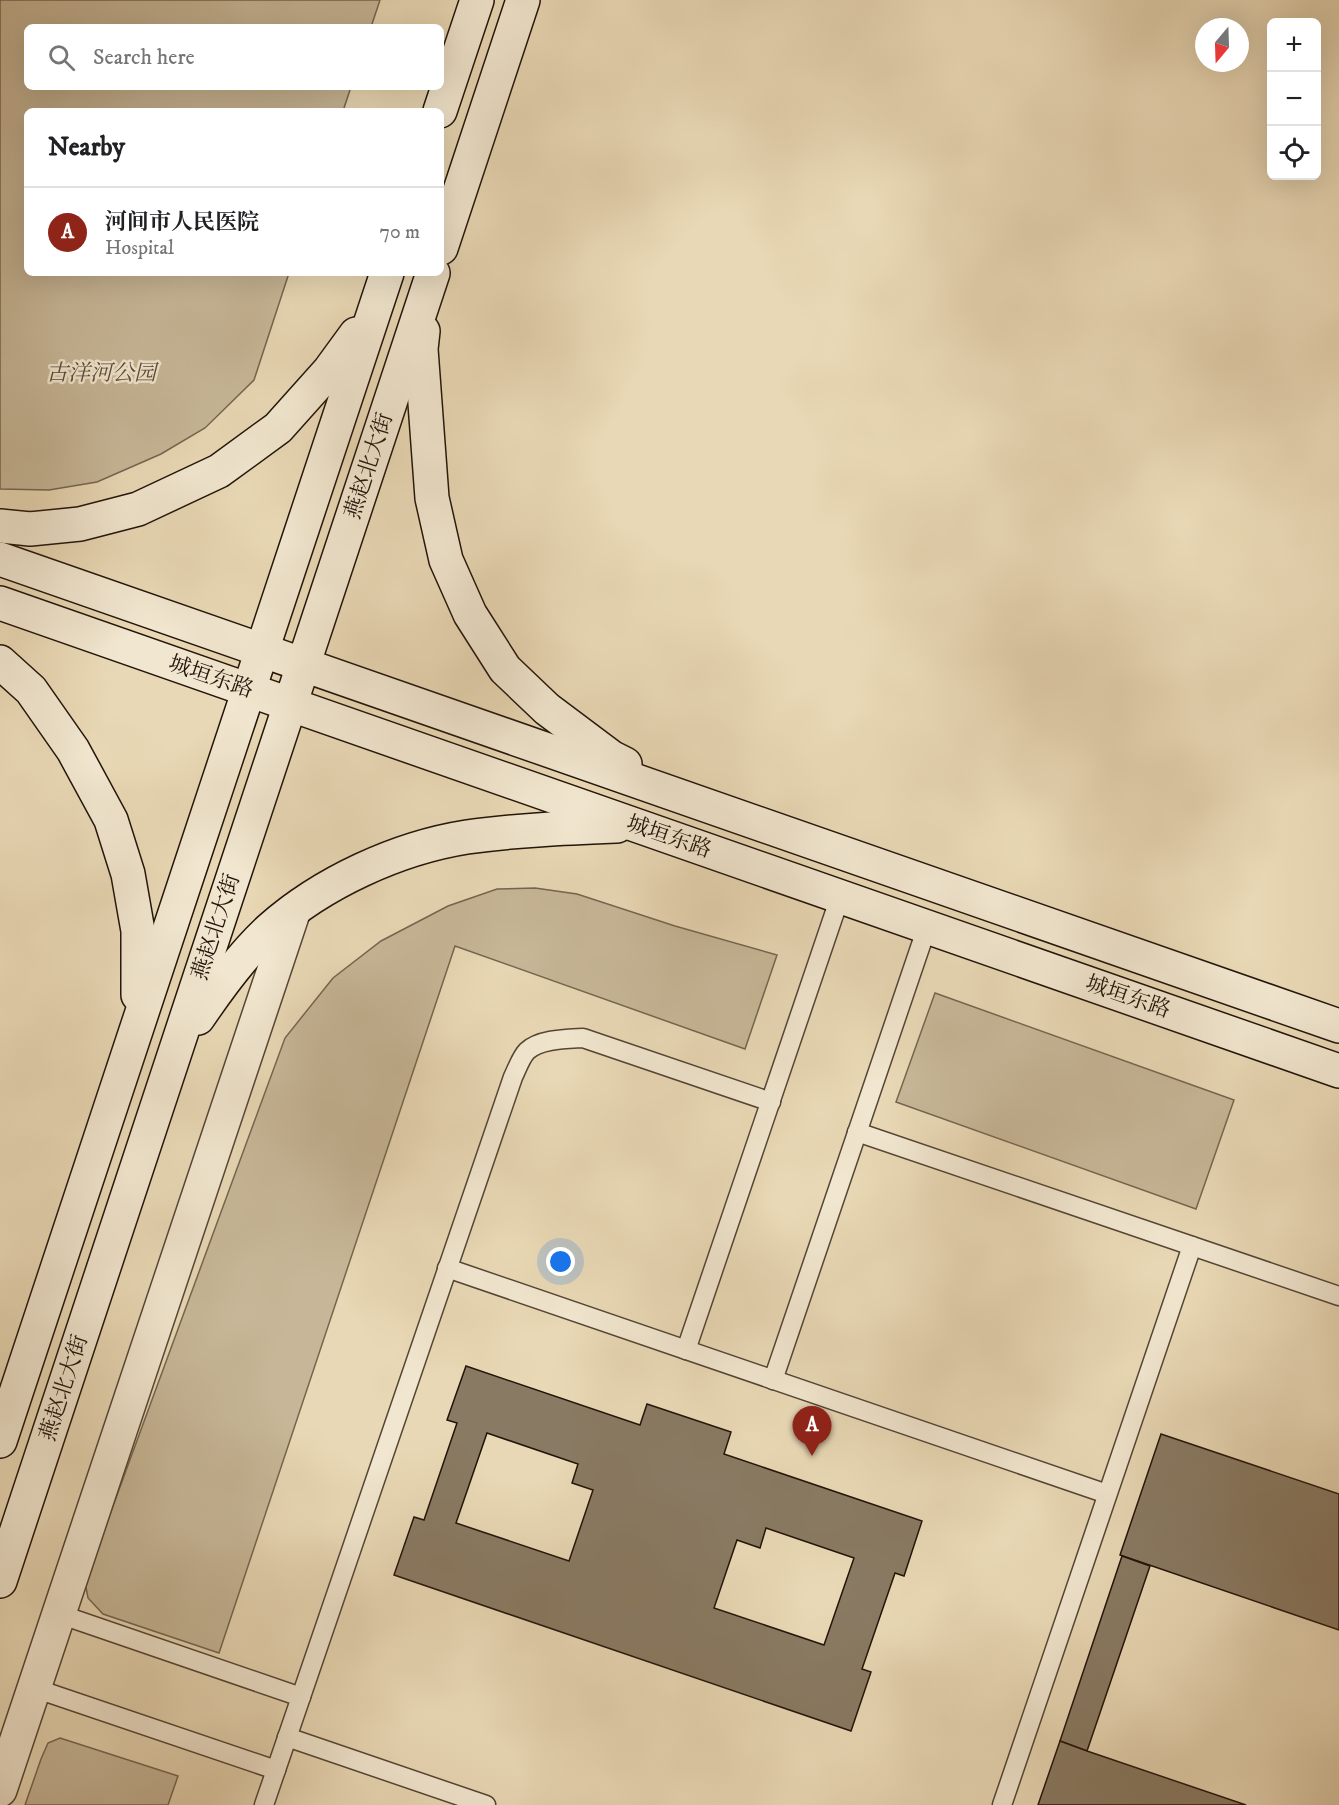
<!DOCTYPE html>
<html lang="en">
<head>
<meta charset="utf-8">
<style>
	:root { --surface:#fff; --page:#f2f2f2; --text:#202124; --muted:#757577; --line:#e0e0e0; --accent:#8f2418 }
	body { margin:0; font-family:"IM FELL DW Pica","Noto Serif SC",serif; background:var(--page); color:var(--text) }
	.controls { position:absolute; right:18px; top:18px; display:grid; overflow:hidden; border-radius:9px; box-shadow:0 6px 24px #0002 }
	.controls button { width:54px; height:54px; display:grid; place-items:center; padding:0; border:0; border-bottom:2px solid var(--line); background:var(--surface); color:var(--text); font:30px sans-serif }
	.compass { position:absolute; left:1195px; top:18px; width:54px; height:54px; border-radius:50%; background:var(--surface); box-shadow:0 6px 24px #0002; rotate:199deg }
	.you { position:absolute; left:561px; top:1262px; width:21px; height:21px; margin:-15px; border:4px solid #fff; border-radius:50%; background:#1a73e8; box-shadow:0 0 0 9px #1a73e833 }
	.badge { display:grid; place-items:center; width:39px; height:39px; border-radius:50%; background:var(--accent); color:#fff; font-size:20px; font-weight:700 }
	.pin { position:absolute; translate:-50% -50px; filter:drop-shadow(0 2px 3px #0008) }
	.pin::after { content:''; position:absolute; top:32px; width:21px; height:18px; background:inherit; clip-path:polygon(0 0,100% 0,50% 100%) }
	.list { margin:0; padding:0; list-style:none }
	h2 { display:flex; justify-content:space-between; align-items:center; height:78px; margin:0; padding:0 24px; font-size:26px }
	h2 small { font-size:20px; font-weight:400; color:var(--muted) }
	.list li { display:grid; grid-template-columns:39px 1fr auto; gap:18px; align-items:center; box-sizing:border-box; height:90px; padding:0 24px; border-top:2px solid var(--line) }
	.list b { display:block; font-size:22px; white-space:nowrap }
	.list p { margin:0; font-size:20px; white-space:nowrap; color:var(--muted) }
	.list em { font-size:20px; font-style:normal; color:var(--muted) }
	.icon { flex:none; width:33px; height:33px; fill:none; stroke:currentColor; stroke-width:2; stroke-linecap:round; stroke-linejoin:round }
	.map { position:relative; flex:none; width:1339px; height:1805px; overflow:hidden }
	.search { position:absolute; background:var(--surface); box-shadow:0 6px 24px #0002; left:24px; top:24px; width:420px; height:66px; display:flex; align-items:center; gap:15px; box-sizing:border-box; padding:0 21px; border-radius:9px; color:var(--muted); font-size:22px }
	.panel { position:absolute; background:var(--surface); box-shadow:0 6px 24px #0002; left:24px; top:108px; width:420px; height:168px; border-radius:9px }
	.map>svg:first-child { display:block }
	.green { fill:#c7b798; stroke:#746651; stroke-width:1.5 }
	.building { fill:#897a63; stroke:#22140a; stroke-width:1.5; fill-rule:evenodd }
	.lines { fill:none; stroke-linecap:round; stroke-linejoin:round }
	.service-casing { stroke:#544535; stroke-width:21 }
	.minor-casing { stroke:#544535; stroke-width:36 }
	.secondary-casing { stroke:#22140a; stroke-width:36 }
	.service { stroke:#f1e6cf; stroke-width:18 }
	.minor { stroke:#f1e6cf; stroke-width:33 }
	.secondary { stroke:#f1e6cf; stroke-width:33 }
	.labels { text-anchor:middle; dominant-baseline:central; stroke-width:5; stroke-linejoin:round; paint-order:stroke }
	.park-label { font-size:22px; font-style:italic; fill:#5c4d3c; stroke:#f1e6cf }
	.street-label { font-size:22px; fill:#22140a; stroke:#f1e6cf }
</style>
</head>
<body>
<div class="map">
<svg width="1339" height="1805" viewBox="0 0 1339 1805">
	<rect width="100%" height="100%" fill="#e9d8b5"/>
	<filter id="stains"><feTurbulence type="fractalNoise" baseFrequency=".00333" numOctaves="4"/><feColorMatrix values="0 0 0 0 .2 0 0 0 0 .09 0 0 0 0 .02 0 0 0 .5 -.17"/></filter>
	<radialGradient id="worn" r=".72"><stop offset=".6" stop-color="#630" stop-opacity="0"/><stop offset="1" stop-color="#630" stop-opacity=".3"/></radialGradient>
	<g class="green">
		<path d="M0 0H380L371 27H27V87H351L343 111H27V273H289L254 380 205 428 161 454 97 482 49 490 0 489Z"/>
		<path d="M535 888 577 894 675 926 777 955 745 1049 455 946 219 1653 103 1614 88 1598 85 1582 285 1038 333 978 381 941 448 906 497 889Z"/>
		<path d="M935 993 1234 1100 1196 1209 896 1102Z"/>
		<path d="M60 1738 178 1776 168 1805H25L41 1759 48 1743Z"/>
	</g>
	<g class="building">
		<path d="M466 1366 640 1425 647 1404 731 1432 724 1454 922 1521 904 1576 895 1573 862 1669 871 1672 851 1731 394 1575 414 1517 424 1520 457 1423 447 1420ZM487 1433 578 1464 572 1483 593 1490 569 1561 456 1523ZM766 1528 854 1558 824 1645 714 1608 737 1540 760 1548Z"/>
		<path d="M1161 1434 1339 1494V1630L1120 1555Z"/>
		<path d="M1122 1556 1150 1566 1087 1751 1060 1741Z"/>
		<path d="M1060 1741 1087 1751 1246 1805H1038Z"/>
	</g>
	<g class="lines">
		<defs>
			<g id="service">
				<path d="M857 1132 1339 1296"/>
				<path d="M447 1268 1107 1494"/>
				<path d="M686 1350 840 897"/>
				<path d="M773 1380 927 927"/>
				<path d="M59 1614 301 1697"/>
				<path d="M34 1688 276 1770"/>
				<path d="M287 1737 486 1805"/>
				<path d="M264 1805 513 1077C517 1069 521 1057 527 1051 540 1039 566 1039 583 1038L771 1102"/>
				<path d="M1002 1805 1192 1246"/>
			</g>
			<path id="minor" d="M0 1790 294 910"/>
			<g id="secondary">
				<path d="M440 111 477 0"/>
				<path d="M441 248 523 0"/>
				<path d="M423 331 421 349 432 498 446 560 470 614 505 669 547 709 611 757 625 764"/>
				<path d="M0 526 30 529 80 524 138 509 219 471 278 428 329 371 356 334"/>
				<path d="M0 559 1339 1026"/>
				<path d="M0 603 1339 1071"/>
				<path d="M0 662 31 690 73 750 111 820 128 874 138 931V995"/>
				<path d="M198 1018C219 987 242 955 270 929 322 883 397 848 467 837 516 830 567 828 617 826"/>
				<path d="M0 1441 387 273"/>
				<path d="M0 1581 433 273"/>
			</g>
		</defs>
		<use href="#service" class="service-casing"/>
		<use href="#minor" class="minor-casing"/>
		<use href="#secondary" class="secondary-casing"/>
		<use href="#service" class="service"/>
		<use href="#minor" class="minor"/>
		<use href="#secondary" class="secondary"/>
	</g>
	<g class="labels">
		<g class="park-label">
			<text x="101" y="373">古洋河公园</text>
		</g>
		<g class="street-label">
			<text transform="translate(369 466) rotate(-72)">燕赵北大街</text>
			<text transform="translate(211 677) rotate(19)">城垣东路</text>
			<text transform="translate(669 837) rotate(19)">城垣东路</text>
			<text transform="translate(216 927) rotate(-72)">燕赵北大街</text>
			<text transform="translate(1128 997) rotate(19)">城垣东路</text>
			<text transform="translate(64 1388) rotate(-72)">燕赵北大街</text>
		</g>
	</g>
	<rect width="100%" height="100%" filter="url(#stains)"/>
	<rect width="100%" height="100%" fill="url(#worn)"/>
</svg>
<div class="controls">
<button>+</button>
<button>−</button>
<button><svg class="icon" aria-label="locate" viewBox="0 0 24 24"><circle cx="12" cy="12" r="6"/><path d="M12 2v4M12 18v4M2 12h4M18 12h4"/></svg></button>
</div>
<svg class="compass" viewBox="-18 -18 36 36"><path d="M0-13l5 13h-10z" fill="#e53935"/><path d="M0 13l5-13h-10z" fill="#757577"/></svg>
<div class="you"></div>
<div class="pin badge" style="left:812px;top:1456px">A</div>
<div class="search"><svg class="icon" aria-label="search" viewBox="0 0 24 24"><circle cx="10" cy="10" r="6"/><path d="M15 15l6 6"/></svg>Search here</div>
<section class="panel">
<h2>Nearby<small></small></h2>
<ul class="list">
<li><span class="badge">A</span><div><b>河间市人民医院</b><p>Hospital</p></div><em>70 m</em></li>
</ul>
</section>
</div>
</body>
</html>
